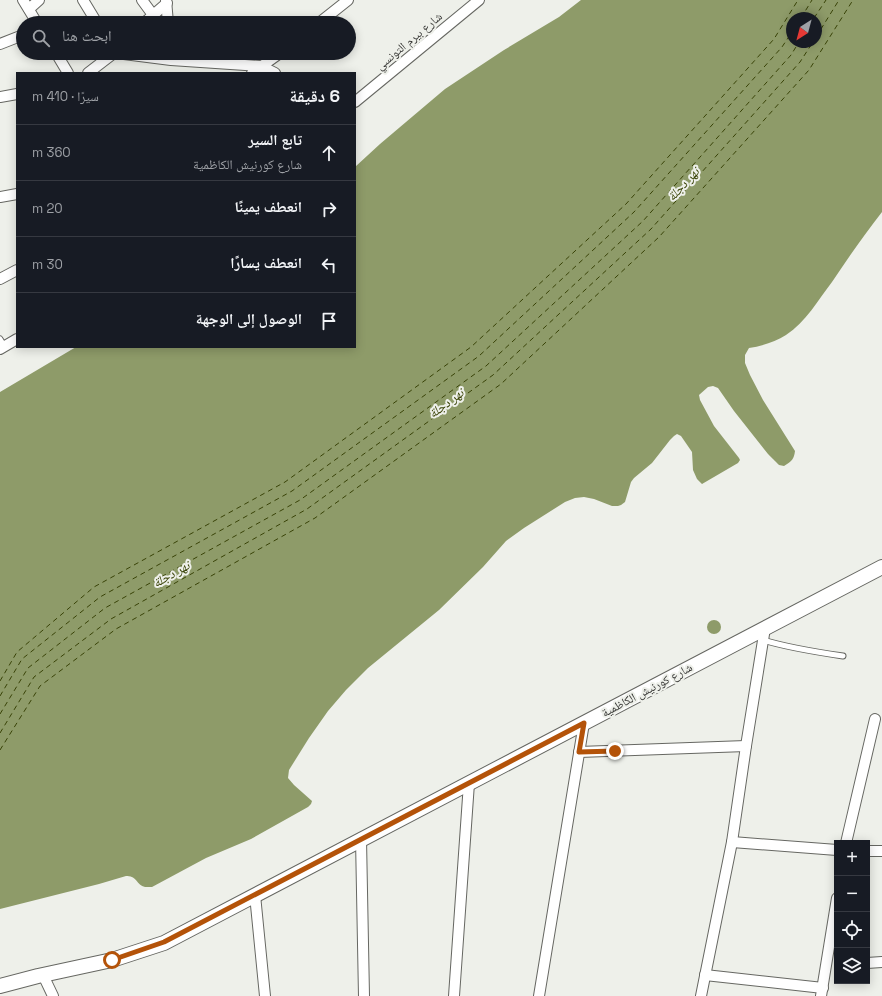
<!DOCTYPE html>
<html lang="ar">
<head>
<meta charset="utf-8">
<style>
	:root { --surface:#171b24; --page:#242831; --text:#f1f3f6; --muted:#9ea1a6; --line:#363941 }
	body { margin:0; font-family:"Space Grotesk","Noto Naskh Arabic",sans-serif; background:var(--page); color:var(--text); direction:rtl }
	.controls { position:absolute; right:12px; bottom:12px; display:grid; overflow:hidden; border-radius:0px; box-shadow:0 2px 10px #0003 }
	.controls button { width:36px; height:36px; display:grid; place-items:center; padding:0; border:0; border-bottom:1px solid var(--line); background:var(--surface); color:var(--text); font:20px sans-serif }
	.compass { position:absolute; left:786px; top:12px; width:36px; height:36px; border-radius:50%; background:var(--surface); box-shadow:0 2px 10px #0003; rotate:216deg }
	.stop { position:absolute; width:12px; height:12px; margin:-9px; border:3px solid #b45309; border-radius:50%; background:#fff }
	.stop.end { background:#b45309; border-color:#fff; box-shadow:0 1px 4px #0008 }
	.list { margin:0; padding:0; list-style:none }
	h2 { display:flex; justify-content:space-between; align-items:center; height:52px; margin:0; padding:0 16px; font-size:17px }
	h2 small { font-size:13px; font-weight:400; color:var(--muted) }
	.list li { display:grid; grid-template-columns:26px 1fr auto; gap:12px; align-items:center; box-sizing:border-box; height:56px; padding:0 16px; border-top:1px solid var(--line) }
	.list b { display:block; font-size:15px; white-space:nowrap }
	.list p { margin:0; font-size:13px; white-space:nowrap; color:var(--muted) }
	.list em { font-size:13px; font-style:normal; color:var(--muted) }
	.icon { flex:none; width:22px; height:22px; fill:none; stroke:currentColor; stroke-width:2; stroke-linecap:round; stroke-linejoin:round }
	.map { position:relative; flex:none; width:882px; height:996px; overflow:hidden; direction:ltr }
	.search { position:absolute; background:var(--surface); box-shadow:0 2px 10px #0003; left:16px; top:16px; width:340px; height:44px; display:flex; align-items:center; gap:10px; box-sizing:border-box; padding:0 14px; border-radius:22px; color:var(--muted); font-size:15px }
	.panel { position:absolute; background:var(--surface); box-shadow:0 2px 10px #0003; left:16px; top:72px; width:340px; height:276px; border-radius:0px; direction:rtl }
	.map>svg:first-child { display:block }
	.water { fill:#8e9b69; fill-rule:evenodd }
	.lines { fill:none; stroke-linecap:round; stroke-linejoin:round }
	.ferry { stroke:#394307; stroke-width:1; stroke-dasharray:5 4; stroke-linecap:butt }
	.lane-casing { stroke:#666762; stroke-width:7 }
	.street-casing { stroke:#666762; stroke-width:12 }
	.secondary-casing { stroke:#666762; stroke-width:16 }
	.lane { stroke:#fff; stroke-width:5 }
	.street { stroke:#fff; stroke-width:10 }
	.secondary { stroke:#fff; stroke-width:14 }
	.route { stroke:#b45309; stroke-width:5 }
	.labels { text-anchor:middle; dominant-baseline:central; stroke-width:4; stroke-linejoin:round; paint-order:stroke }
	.street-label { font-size:12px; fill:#363634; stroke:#eef0ea }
	.water-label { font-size:13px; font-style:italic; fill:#394307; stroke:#eef0ea }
</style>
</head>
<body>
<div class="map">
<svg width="882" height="996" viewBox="0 0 882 996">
	<rect width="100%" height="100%" fill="#eef0ea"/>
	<g class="water">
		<path d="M581 0H882V212C864 235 848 258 832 282 818 300 806 322 786 335 775 342 762 346 749 348L745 355V363L750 375 763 400 795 451C794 459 792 461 784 466L779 465 768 454 734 411 718 388 713 386 708 387 699 395 700 400 714 426 739 458 740 460 738 463 702 484 697 479 693 470 692 452 681 436 677 434 674 436 670 440 652 463 634 478 631 482 625 502 621 505 618 506H612L594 499 584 497 575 498 565 502 524 528 506 541 483 567 439 610 368 668 346 690 328 711 309 738 289 770 288 778 294 785 312 801 311 804 308 807 251 839 206 858 152 887C151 887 146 887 145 887 136 885 137 875 126 876L99 884 0 909V392L76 347H355V167L380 144 445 89 504 50 559 17ZM792 18H816V42H792Z"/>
		<circle cx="714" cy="627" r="7"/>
	</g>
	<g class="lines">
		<g class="ferry">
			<path d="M801 18 812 0"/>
			<path d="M814 18 826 0"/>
			<path d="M816 37 839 0"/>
			<path d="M0 681 17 652 94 587 285 482 471 347 626 204 774 39 798 0"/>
			<path d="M0 696 22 659 100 597 292 491 479 356 634 212 782 47 792 32"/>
			<path d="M0 714 28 668 105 608 300 500 486 366 643 221 791 55 799 42"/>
			<path d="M0 733 34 677 111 619 307 509 493 375 651 229 800 62 813 42"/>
			<path d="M0 750 40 686 116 629 315 518 501 384 659 237 809 70 853 0"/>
		</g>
		<defs>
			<g id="lane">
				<path d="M0 339 5 347"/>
				<path d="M763 640C789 648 816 652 843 656"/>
			</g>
			<g id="street">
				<path d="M23 0 37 23"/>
				<path d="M83 0 97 23"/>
				<path d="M142 0 153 15"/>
				<path d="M166 0 168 23"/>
				<path d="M29 9 39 0"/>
				<path d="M144 23 167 3"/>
				<path d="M319 23 348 0"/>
				<path d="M0 44 23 35"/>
				<path d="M56 53 68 73"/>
				<path d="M116 53 171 60 261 66 275 73"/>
				<path d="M88 73 114 53"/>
				<path d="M252 73 280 53"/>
				<path d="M0 97 17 94"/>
				<path d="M355 102 479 0"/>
				<path d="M0 197 17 194"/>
				<path d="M0 279 17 270"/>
				<path d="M0 349 17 339"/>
				<path d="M579 752 746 746"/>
				<path d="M361 839 364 996"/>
				<path d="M732 842 837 850"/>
				<path d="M846 843 875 719"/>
				<path d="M867 851H882"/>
				<path d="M255 895 265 996"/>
				<path d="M867 963 882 962"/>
				<path d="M43 975 53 996"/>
				<path d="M705 975 823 988"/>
				<path d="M454 996 469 783"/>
				<path d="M539 996 584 723"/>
				<path d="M701 996 732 842 746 746 765 628"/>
				<path d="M821 996 837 898"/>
			</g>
			<path id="secondary" d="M0 986 38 976 112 960 164 943 882 567"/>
		</defs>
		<use href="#lane" class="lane-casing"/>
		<use href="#street" class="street-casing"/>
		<use href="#secondary" class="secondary-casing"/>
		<use href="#lane" class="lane"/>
		<use href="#street" class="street"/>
		<use href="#secondary" class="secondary"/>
	</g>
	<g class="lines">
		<path class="route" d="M112 960 164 942 584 723 579 752 615 751"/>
	</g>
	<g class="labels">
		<g class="street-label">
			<text transform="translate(409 41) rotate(-40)">شارع بيرم التونسي</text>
			<text transform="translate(647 690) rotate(-28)">شارع كورنيش الكاظمية</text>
		</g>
		<g class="water-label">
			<text transform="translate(683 184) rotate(-47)">نهر دجلة</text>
			<text transform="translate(446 403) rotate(-37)">نهر دجلة</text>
			<text transform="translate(171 574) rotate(-30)">نهر دجلة</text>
		</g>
	</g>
</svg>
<div class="controls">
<button>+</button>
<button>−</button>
<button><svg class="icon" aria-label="locate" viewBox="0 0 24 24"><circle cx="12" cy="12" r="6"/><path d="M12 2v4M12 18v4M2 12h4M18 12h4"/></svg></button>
<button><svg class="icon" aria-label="layers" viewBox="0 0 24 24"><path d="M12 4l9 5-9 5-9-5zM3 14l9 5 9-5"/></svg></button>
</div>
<svg class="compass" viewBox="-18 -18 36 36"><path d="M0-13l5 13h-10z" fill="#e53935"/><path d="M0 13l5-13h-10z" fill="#9ea1a6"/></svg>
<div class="stop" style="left:112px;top:960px"></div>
<div class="stop end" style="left:615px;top:751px"></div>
<div class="search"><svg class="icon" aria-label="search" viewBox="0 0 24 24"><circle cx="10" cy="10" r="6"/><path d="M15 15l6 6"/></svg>ابحث هنا</div>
<section class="panel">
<h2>6 دقيقة<small>سيرًا · 410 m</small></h2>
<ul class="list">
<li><svg class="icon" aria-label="ahead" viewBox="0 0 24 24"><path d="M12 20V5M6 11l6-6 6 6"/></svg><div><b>تابع السير</b><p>شارع كورنيش الكاظمية</p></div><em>360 m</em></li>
<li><svg class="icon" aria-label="right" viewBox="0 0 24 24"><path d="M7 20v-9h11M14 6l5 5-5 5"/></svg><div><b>انعطف يمينًا</b></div><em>20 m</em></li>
<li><svg class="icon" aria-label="left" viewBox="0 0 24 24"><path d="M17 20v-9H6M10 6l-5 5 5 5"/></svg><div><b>انعطف يسارًا</b></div><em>30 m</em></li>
<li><svg class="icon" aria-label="arrive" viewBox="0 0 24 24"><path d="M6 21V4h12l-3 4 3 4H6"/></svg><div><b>الوصول إلى الوجهة</b></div></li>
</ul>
</section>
</div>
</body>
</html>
